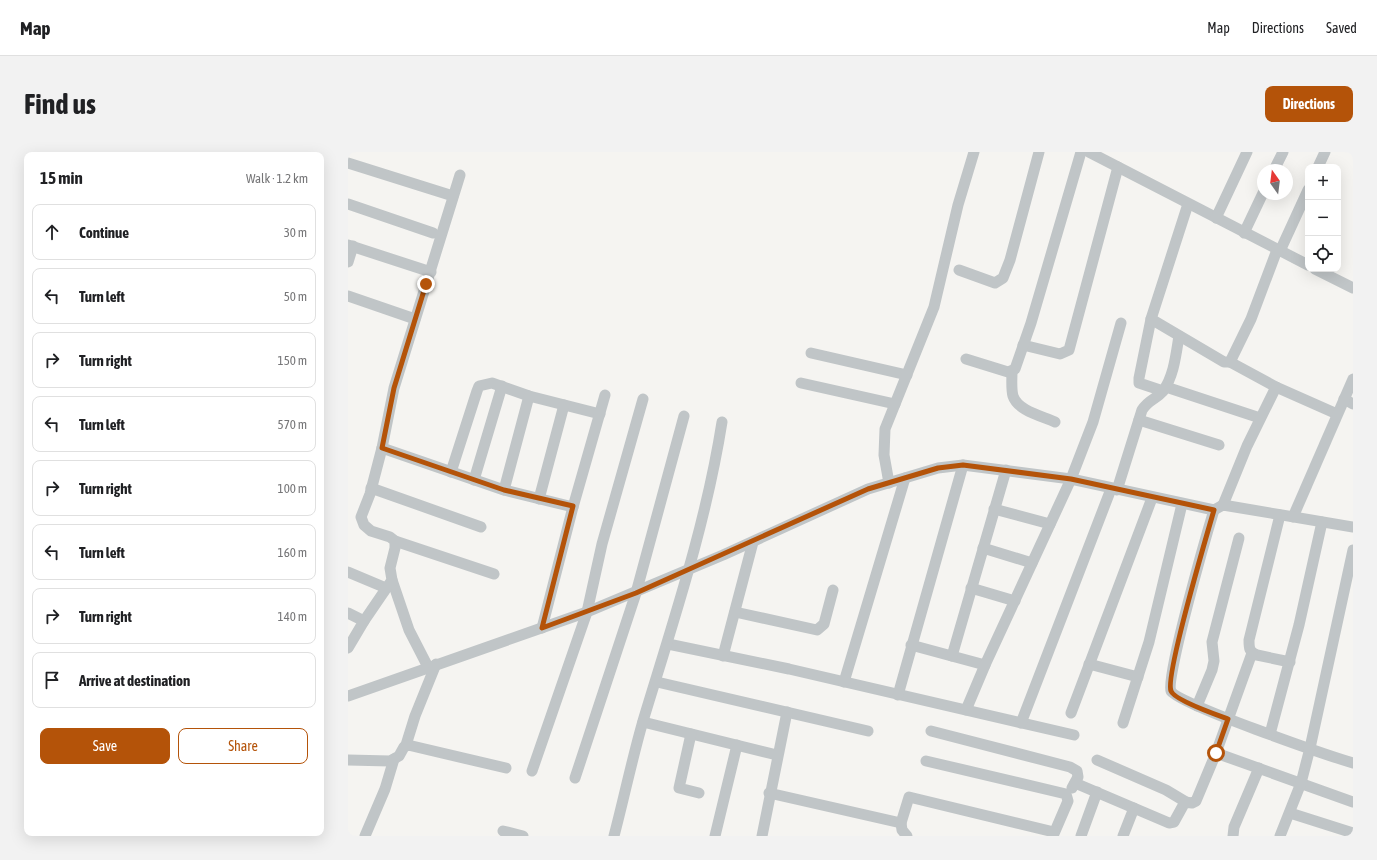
<!DOCTYPE html>
<html lang="en">
<head>
<meta charset="utf-8">
<style>
	:root { --surface:#fff; --page:#f2f2f2; --text:#202124; --muted:#757577; --line:#e0e0e0; --accent:#b45309 }
	body { margin:0; font-family:"Asap Condensed",sans-serif; background:var(--page); color:var(--text) }
	.controls { position:absolute; right:12px; top:12px; display:grid; overflow:hidden; border-radius:8px; box-shadow:0 4px 16px #0002 }
	.controls button { width:36px; height:36px; display:grid; place-items:center; padding:0; border:0; border-bottom:1px solid var(--line); background:var(--surface); color:var(--text); font:20px sans-serif }
	.compass { position:absolute; left:909px; top:12px; width:36px; height:36px; border-radius:50%; background:var(--surface); box-shadow:0 4px 16px #0002; rotate:346deg }
	.stop { position:absolute; width:12px; height:12px; margin:-9px; border:3px solid #b45309; border-radius:50%; background:#fff }
	.stop.end { background:#b45309; border-color:#fff; box-shadow:0 1px 4px #0008 }
	.list { margin:0; padding:0; list-style:none }
	h2 { display:flex; justify-content:space-between; align-items:center; height:52px; margin:0; padding:0 16px; font-size:17px }
	h2 small { font-size:13px; font-weight:400; color:var(--muted) }
	.list li { display:grid; grid-template-columns:26px 1fr auto; gap:12px; align-items:center; box-sizing:border-box; height:56px; margin:0 8px 8px; padding:0 8px; border:1px solid var(--line); border-radius:8px }
	.list b { display:block; font-size:15px; white-space:nowrap }
	.list em { font-size:13px; font-style:normal; color:var(--muted) }
	.actions { display:flex; gap:8px; padding:12px 16px }
	.actions a { flex:1; padding:9px 0; border:1px solid var(--accent); border-radius:8px; text-align:center; font-size:14px; color:var(--accent) }
	.actions .main { background:var(--accent); color:#fff }
	.icon { flex:none; width:22px; height:22px; fill:none; stroke:currentColor; stroke-width:2; stroke-linecap:round; stroke-linejoin:round }
	.map { position:relative; flex:none; width:1005px; height:684px; overflow:hidden; border-radius:8px }
	header { display:flex; align-items:center; gap:24px; box-sizing:border-box; height:56px; padding:0 20px; background:var(--surface); border-bottom:1px solid var(--line) }
	header strong { font-size:19px }
	nav { display:flex; gap:22px; margin-inline-start:auto; font-size:14px }
	.intro { display:flex; align-items:center; justify-content:space-between; box-sizing:border-box; height:96px; padding:0 24px }
	h1 { margin:0; font-size:28px }
	.button { padding:10px 18px; border-radius:8px; background:var(--accent); color:#fff; font-size:14px; font-weight:700 }
	main { display:flex; gap:24px; padding:0 24px }
	aside { flex:1; background:var(--surface); border-radius:8px; box-shadow:0 4px 16px #0002 }
	.map>svg:first-child { display:block }
	.lines { fill:none; stroke-linecap:round; stroke-linejoin:round }
	.minor { stroke:#c0c5c7; stroke-width:11 }
	.route { stroke:#b45309; stroke-width:5 }
</style>
</head>
<body>
<header>
<strong>Map</strong>
<nav><a>Map</a><a>Directions</a><a>Saved</a></nav>
</header>
<div class="intro"><h1>Find us</h1><a class="button">Directions</a></div>
<main>
<aside>
<h2>15 min<small>Walk · 1.2 km</small></h2>
<ul class="list">
<li><svg class="icon" aria-label="ahead" viewBox="0 0 24 24"><path d="M12 20V5M6 11l6-6 6 6"/></svg><div><b>Continue</b></div><em>30 m</em></li>
<li><svg class="icon" aria-label="left" viewBox="0 0 24 24"><path d="M17 20v-9H6M10 6l-5 5 5 5"/></svg><div><b>Turn left</b></div><em>50 m</em></li>
<li><svg class="icon" aria-label="right" viewBox="0 0 24 24"><path d="M7 20v-9h11M14 6l5 5-5 5"/></svg><div><b>Turn right</b></div><em>150 m</em></li>
<li><svg class="icon" aria-label="left" viewBox="0 0 24 24"><path d="M17 20v-9H6M10 6l-5 5 5 5"/></svg><div><b>Turn left</b></div><em>570 m</em></li>
<li><svg class="icon" aria-label="right" viewBox="0 0 24 24"><path d="M7 20v-9h11M14 6l5 5-5 5"/></svg><div><b>Turn right</b></div><em>100 m</em></li>
<li><svg class="icon" aria-label="left" viewBox="0 0 24 24"><path d="M17 20v-9H6M10 6l-5 5 5 5"/></svg><div><b>Turn left</b></div><em>160 m</em></li>
<li><svg class="icon" aria-label="right" viewBox="0 0 24 24"><path d="M7 20v-9h11M14 6l5 5-5 5"/></svg><div><b>Turn right</b></div><em>140 m</em></li>
<li><svg class="icon" aria-label="arrive" viewBox="0 0 24 24"><path d="M6 21V4h12l-3 4 3 4H6"/></svg><div><b>Arrive at destination</b></div></li>
</ul>
<div class="actions"><a class="main">Save</a><a>Share</a></div>
</aside>
<div class="map">
<svg width="1005" height="684" viewBox="0 0 1005 684">
	<rect width="100%" height="100%" fill="#f5f4f1"/>
	<g class="lines">
		<g class="minor">
			<path d="M741 0 960 113"/>
			<path d="M0 11 105 44"/>
			<path d="M970 15 977 0"/>
			<path d="M926 18 935 0"/>
			<path d="M0 52 85 81"/>
			<path d="M868 66 899 0"/>
			<path d="M896 81 915 41"/>
			<path d="M0 93 83 120"/>
			<path d="M932 99 960 38"/>
			<path d="M0 110 5 94"/>
			<path d="M967 117 1005 136"/>
			<path d="M611 118 647 131 655 126 662 108 691 0"/>
			<path d="M0 144 67 167"/>
			<path d="M803 167 876 210H882L903 167 929 98"/>
			<path d="M675 193 712 202 721 198 770 15"/>
			<path d="M463 201 559 223"/>
			<path d="M618 207 660 220 667 217 683 171 733 0"/>
			<path d="M882 210 928 235 989 262"/>
			<path d="M664 219C664 227 663 237 665 244 670 259 694 264 707 270"/>
			<path d="M453 231 547 252"/>
			<path d="M818 235 912 266"/>
			<path d="M815 239 791 231V226L803 167 840 52"/>
			<path d="M996 247 1005 252"/>
			<path d="M791 268 871 293"/>
			<path d="M34 296 156 338 225 355"/>
			<path d="M103 320 129 239 131 234 144 231 181 244 252 262"/>
			<path d="M126 328 154 234"/>
			<path d="M541 331 536 303 537 277 586 155 610 53 626 0"/>
			<path d="M23 336 133 375"/>
			<path d="M156 338 181 244"/>
			<path d="M769 338 794 258C801 247 809 247 815 239 826 224 828 202 831 184"/>
			<path d="M191 347 216 253"/>
			<path d="M875 353 899 294 928 235"/>
			<path d="M646 357 702 372"/>
			<path d="M866 358C859 381 817 527 823 539 829 552 982 604 1005 611"/>
			<path d="M932 363 901 488C901 496 901 500 909 503L942 510"/>
			<path d="M945 365 1005 227"/>
			<path d="M47 389 146 422"/>
			<path d="M635 396 684 411"/>
			<path d="M0 420 38 436"/>
			<path d="M44 428 61 478 80 515"/>
			<path d="M623 436 667 449"/>
			<path d="M387 460 469 478 476 472 485 438"/>
			<path d="M0 461 16 469"/>
			<path d="M194 476 225 355 257 243"/>
			<path d="M320 492 441 517 726 583"/>
			<path d="M563 493 637 513"/>
			<path d="M0 496 16 469 44 428 42 416 47 396V389L42 385 23 379 16 373 13 365 22 342 34 296 46 236 112 23"/>
			<path d="M375 504 405 390"/>
			<path d="M604 504 658 318"/>
			<path d="M741 512 790 525"/>
			<path d="M309 530 520 579"/>
			<path d="M496 530 557 326"/>
			<path d="M550 543 615 313"/>
			<path d="M0 544 239 460 375 403 520 337 590 316 615 313 723 327 866 358 875 353 1005 375"/>
			<path d="M849 554 864 518 866 509 864 490 891 386"/>
			<path d="M618 558 637 513 723 327 745 270 773 171"/>
			<path d="M723 561 804 346"/>
			<path d="M295 570 429 603"/>
			<path d="M673 571 763 337"/>
			<path d="M775 571 801 490 834 352"/>
			<path d="M583 579 722 615 729 619 730 625 724 636"/>
			<path d="M343 582 331 636 351 641"/>
			<path d="M922 582 951 473 974 370"/>
			<path d="M58 593 67 564 88 512"/>
			<path d="M868 601 1005 650"/>
			<path d="M0 608 42 609 51 604 56 595 60 593 158 616"/>
			<path d="M749 608 818 638 838 650"/>
			<path d="M578 609 718 642 720 649 705 684"/>
			<path d="M184 619 239 460 254 392 295 247"/>
			<path d="M227 626 288 441 336 264"/>
			<path d="M727 631 821 671 826 670 837 650 844 651 848 649 868 601 904 501"/>
			<path d="M421 641 553 671 561 645 706 680"/>
			<path d="M942 661 1005 681"/>
			<path d="M553 671 554 678 559 684"/>
			<path d="M155 679 175 684"/>
			<path d="M17 684 37 637 46 607"/>
			<path d="M266 684C276 646 284 607 295 569 325 470 358 372 374 270"/>
			<path d="M367 684 389 593"/>
			<path d="M414 684 439 560"/>
			<path d="M733 684 749 640"/>
			<path d="M775 684 786 656"/>
			<path d="M885 684 886 675 911 616"/>
			<path d="M932 684 953 631 962 596 1005 398"/>
		</g>
	</g>
	<g class="lines">
		<path class="route" d="M78 132 46 236 34 296 156 338 225 354 194 476 288 441 520 337 590 316 615 313 723 327 866 358C859 382 817 525 823 539 826 548 869 563 880 567L868 601"/>
	</g>
</svg>
<div class="controls">
<button>+</button>
<button>−</button>
<button><svg class="icon" aria-label="locate" viewBox="0 0 24 24"><circle cx="12" cy="12" r="6"/><path d="M12 2v4M12 18v4M2 12h4M18 12h4"/></svg></button>
</div>
<svg class="compass" viewBox="-18 -18 36 36"><path d="M0-13l5 13h-10z" fill="#e53935"/><path d="M0 13l5-13h-10z" fill="#757577"/></svg>
<div class="stop" style="left:868px;top:601px"></div>
<div class="stop end" style="left:78px;top:132px"></div>
</div>
</main>
</body>
</html>
